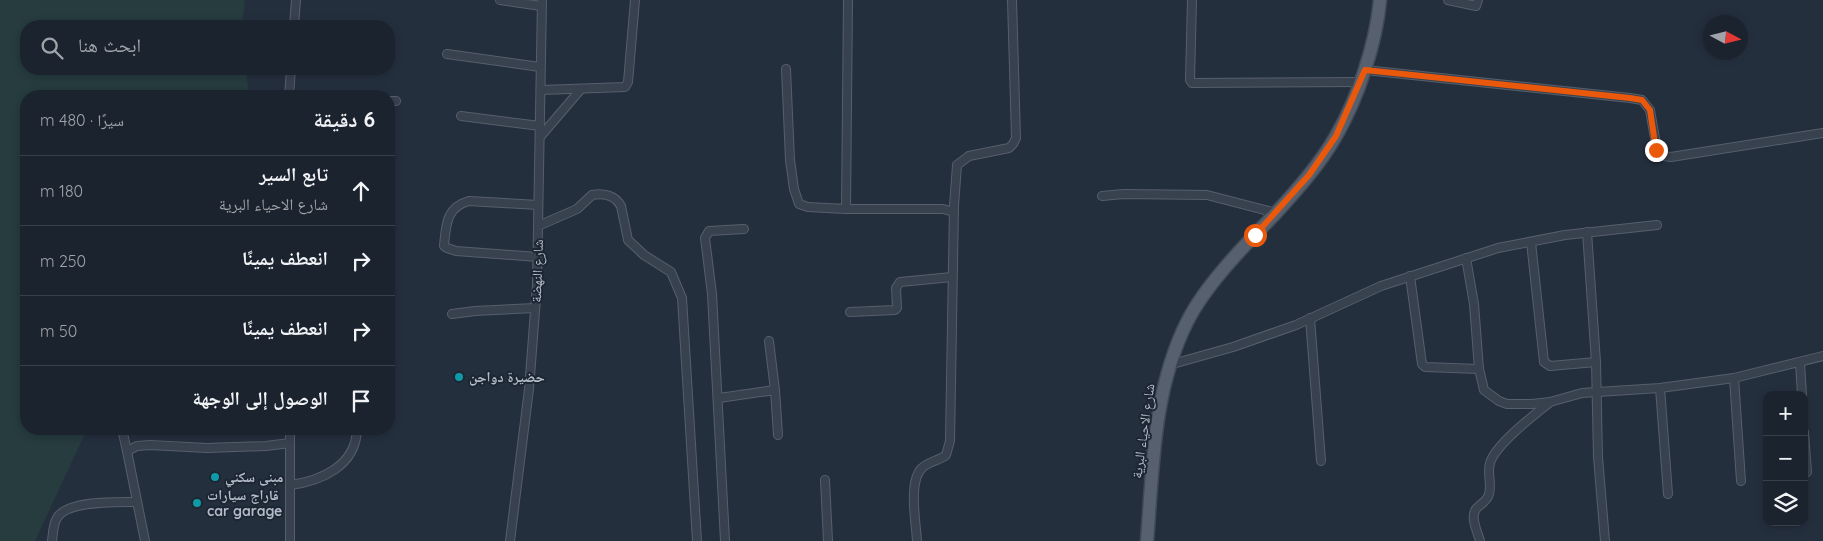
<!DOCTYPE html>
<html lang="ar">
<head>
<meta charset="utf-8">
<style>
	:root { --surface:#1b232e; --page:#242b36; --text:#f1f3f6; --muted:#a0a4aa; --line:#39404a }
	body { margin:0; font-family:Quicksand,"Noto Naskh Arabic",sans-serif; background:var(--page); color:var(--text); direction:rtl }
	.controls { position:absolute; right:15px; bottom:15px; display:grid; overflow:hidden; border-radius:10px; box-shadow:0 2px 8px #0003 }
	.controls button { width:45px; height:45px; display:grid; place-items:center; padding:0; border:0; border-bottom:1px solid var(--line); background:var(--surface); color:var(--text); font:25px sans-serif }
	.compass { position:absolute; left:1703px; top:15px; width:45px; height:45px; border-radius:50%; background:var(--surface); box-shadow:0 2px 8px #0003; rotate:97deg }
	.stop { position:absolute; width:15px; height:15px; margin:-11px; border:4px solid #ea580c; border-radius:50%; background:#fff }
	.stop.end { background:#ea580c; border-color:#fff; box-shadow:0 1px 5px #0008 }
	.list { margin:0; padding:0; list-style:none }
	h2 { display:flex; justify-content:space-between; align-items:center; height:65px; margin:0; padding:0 20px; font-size:21px }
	h2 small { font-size:16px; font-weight:400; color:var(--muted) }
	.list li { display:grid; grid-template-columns:32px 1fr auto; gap:15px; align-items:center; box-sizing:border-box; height:70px; padding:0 20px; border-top:1px solid var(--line) }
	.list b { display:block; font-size:19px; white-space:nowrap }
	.list p { margin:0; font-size:16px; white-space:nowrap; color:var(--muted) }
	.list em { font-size:16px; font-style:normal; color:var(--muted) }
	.icon { flex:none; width:28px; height:28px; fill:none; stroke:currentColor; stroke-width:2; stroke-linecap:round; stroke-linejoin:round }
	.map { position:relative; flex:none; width:1823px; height:541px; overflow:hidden; direction:ltr }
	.search { position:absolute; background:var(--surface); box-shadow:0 2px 8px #0003; left:20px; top:20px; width:375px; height:55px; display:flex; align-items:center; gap:12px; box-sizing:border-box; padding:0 18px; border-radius:20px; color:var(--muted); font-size:19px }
	.panel { position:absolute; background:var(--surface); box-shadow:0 2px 8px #0003; left:20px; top:90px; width:375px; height:345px; border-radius:20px; direction:rtl }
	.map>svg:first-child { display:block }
	.green { fill:#263c3f }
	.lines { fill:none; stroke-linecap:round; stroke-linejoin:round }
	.minor-casing { stroke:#565f6c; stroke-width:10 }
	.primary-casing { stroke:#414a57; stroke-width:15 }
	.minor { stroke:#38414e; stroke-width:8 }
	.primary { stroke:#56606e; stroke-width:12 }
	.route { stroke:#ea580c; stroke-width:6 }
	.culture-dot { fill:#0f9aa8; stroke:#1d2633; stroke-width:2 }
	.labels { text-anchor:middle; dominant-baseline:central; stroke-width:4; stroke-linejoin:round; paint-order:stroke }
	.street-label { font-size:14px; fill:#b4bcc9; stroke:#1d2633 }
	.poi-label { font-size:14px; font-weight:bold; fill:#b4bcc9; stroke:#1d2633; text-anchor:start }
</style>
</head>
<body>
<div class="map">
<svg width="1823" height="541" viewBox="0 0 1823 541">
	<rect width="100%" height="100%" fill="#242f3e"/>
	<path class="green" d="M0 0H245L242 26H26V69H246L249 96H26V429H87L35 541H0Z"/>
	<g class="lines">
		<defs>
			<g id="minor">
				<path d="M500 0 541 6"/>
				<path d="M1192 0 1190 80 1192 83 1359 82"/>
				<path d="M1448 0 1476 6 1478 0"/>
				<path d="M294 26 296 0"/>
				<path d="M447 54 540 67"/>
				<path d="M786 69 790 160 794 189 799 204 808 207 846 209H943L954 212"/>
				<path d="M1365 70 1630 98 1642 100 1650 110 1657 150 1663 156 1671 157 1823 133"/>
				<path d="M541 90 625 87 628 82 635 0"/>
				<path d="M289 96 291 69"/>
				<path d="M389 101H396"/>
				<path d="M461 116 540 126"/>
				<path d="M540 137 581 89"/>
				<path d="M1102 196 1124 194 1207 195 1276 213"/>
				<path d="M538 205 469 201C446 207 446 225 444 246L447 248 456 251 538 257"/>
				<path d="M846 209 848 0"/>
				<path d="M538 226 577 209 592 195C603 193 615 195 621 206L628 240 644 255 671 272 682 298 697 541"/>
				<path d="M1587 232 1596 362 1598 457 1605 541"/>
				<path d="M1531 242 1544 362 1550 366 1596 362"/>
				<path d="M1466 258 1474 304 1479 369 1484 390 1499 401 1507 404H1532L1550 402 1582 393 1660 388 1734 378 1823 356"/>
				<path d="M1410 276 1422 364 1425 367 1479 369"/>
				<path d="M850 312 895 310 897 308 896 288 900 282 952 277"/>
				<path d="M452 314 475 311 535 308"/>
				<path d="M1310 318 1321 461"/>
				<path d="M769 341 775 390"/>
				<path d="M1800 363 1802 395"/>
				<path d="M1169 365 1233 347 1296 325 1381 286 1498 248 1565 235 1657 225"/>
				<path d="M1734 378 1741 481"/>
				<path d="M1660 388 1668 494"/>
				<path d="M719 398 775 390 778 435"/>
				<path d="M122 429 127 451"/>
				<path d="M1804 432 1807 472"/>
				<path d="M825 480 828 541"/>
				<path d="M290 485C321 481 356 466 357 429"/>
				<path d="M52 541C53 534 53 524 57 518 67 500 119 502 137 502"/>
				<path d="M145 541 127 451 137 446 150 445 207 448 266 446 290 443"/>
				<path d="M290 541V429"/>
				<path d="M510 541 529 389 537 285 542 0"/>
				<path d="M725 541 712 294 705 238 709 231 744 229"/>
				<path d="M917 541C916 523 908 481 922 468 929 461 939 461 946 455L950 441 954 206 957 165 969 156 1009 148 1013 144 1016 138 1012 0"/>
				<path d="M1480 541C1477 530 1468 514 1479 506 1483 503 1488 499 1489 494 1492 484 1487 473 1490 463 1496 444 1533 416 1549 403"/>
			</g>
			<path id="primary" d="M1147 541C1153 467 1153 390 1187 322 1206 284 1245 245 1275 214 1297 190 1320 164 1336 136 1358 98 1376 44 1380 0"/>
		</defs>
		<use href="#minor" class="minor-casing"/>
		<use href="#primary" class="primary-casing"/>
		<use href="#minor" class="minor"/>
		<use href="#primary" class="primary"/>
	</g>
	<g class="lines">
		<path class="route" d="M1255 235 1309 175 1336 136 1365 70 1630 98 1642 100 1650 110 1656 150"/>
	</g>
	<g class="culture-dot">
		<circle cx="459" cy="377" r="5"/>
		<circle cx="215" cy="477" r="5"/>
		<circle cx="197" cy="503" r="5"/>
	</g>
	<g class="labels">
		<g class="street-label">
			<text transform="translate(537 271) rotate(-88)">شارع النهضة</text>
			<text transform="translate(1143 431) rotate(-82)">شارع الاحياء البرية</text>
		</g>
		<g class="poi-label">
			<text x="469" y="377">حضيرة دواجن</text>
			<text x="225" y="477">مبنى سكني</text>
			<text x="207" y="495">قاراج سيارات<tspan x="207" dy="16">car garage</tspan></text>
		</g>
	</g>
</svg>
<div class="controls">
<button>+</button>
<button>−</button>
<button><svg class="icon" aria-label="layers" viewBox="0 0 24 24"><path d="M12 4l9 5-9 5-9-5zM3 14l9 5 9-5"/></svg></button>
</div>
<svg class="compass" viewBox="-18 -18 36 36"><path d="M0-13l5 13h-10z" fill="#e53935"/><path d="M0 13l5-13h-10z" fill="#a0a4aa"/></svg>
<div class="stop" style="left:1255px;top:235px"></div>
<div class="stop end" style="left:1656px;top:150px"></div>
<div class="search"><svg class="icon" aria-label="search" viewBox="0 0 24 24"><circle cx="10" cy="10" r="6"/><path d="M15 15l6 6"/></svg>ابحث هنا</div>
<section class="panel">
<h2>6 دقيقة<small>سيرًا · 480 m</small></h2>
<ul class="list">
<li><svg class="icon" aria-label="ahead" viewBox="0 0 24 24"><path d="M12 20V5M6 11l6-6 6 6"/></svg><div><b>تابع السير</b><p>شارع الاحياء البرية</p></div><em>180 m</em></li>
<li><svg class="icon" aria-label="right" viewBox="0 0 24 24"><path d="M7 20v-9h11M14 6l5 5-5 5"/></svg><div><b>انعطف يمينًا</b></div><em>250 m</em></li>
<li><svg class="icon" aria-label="right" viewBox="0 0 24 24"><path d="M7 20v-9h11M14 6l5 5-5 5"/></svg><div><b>انعطف يمينًا</b></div><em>50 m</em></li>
<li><svg class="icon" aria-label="arrive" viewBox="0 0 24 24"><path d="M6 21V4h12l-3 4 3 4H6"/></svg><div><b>الوصول إلى الوجهة</b></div></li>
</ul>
</section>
</div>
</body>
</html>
